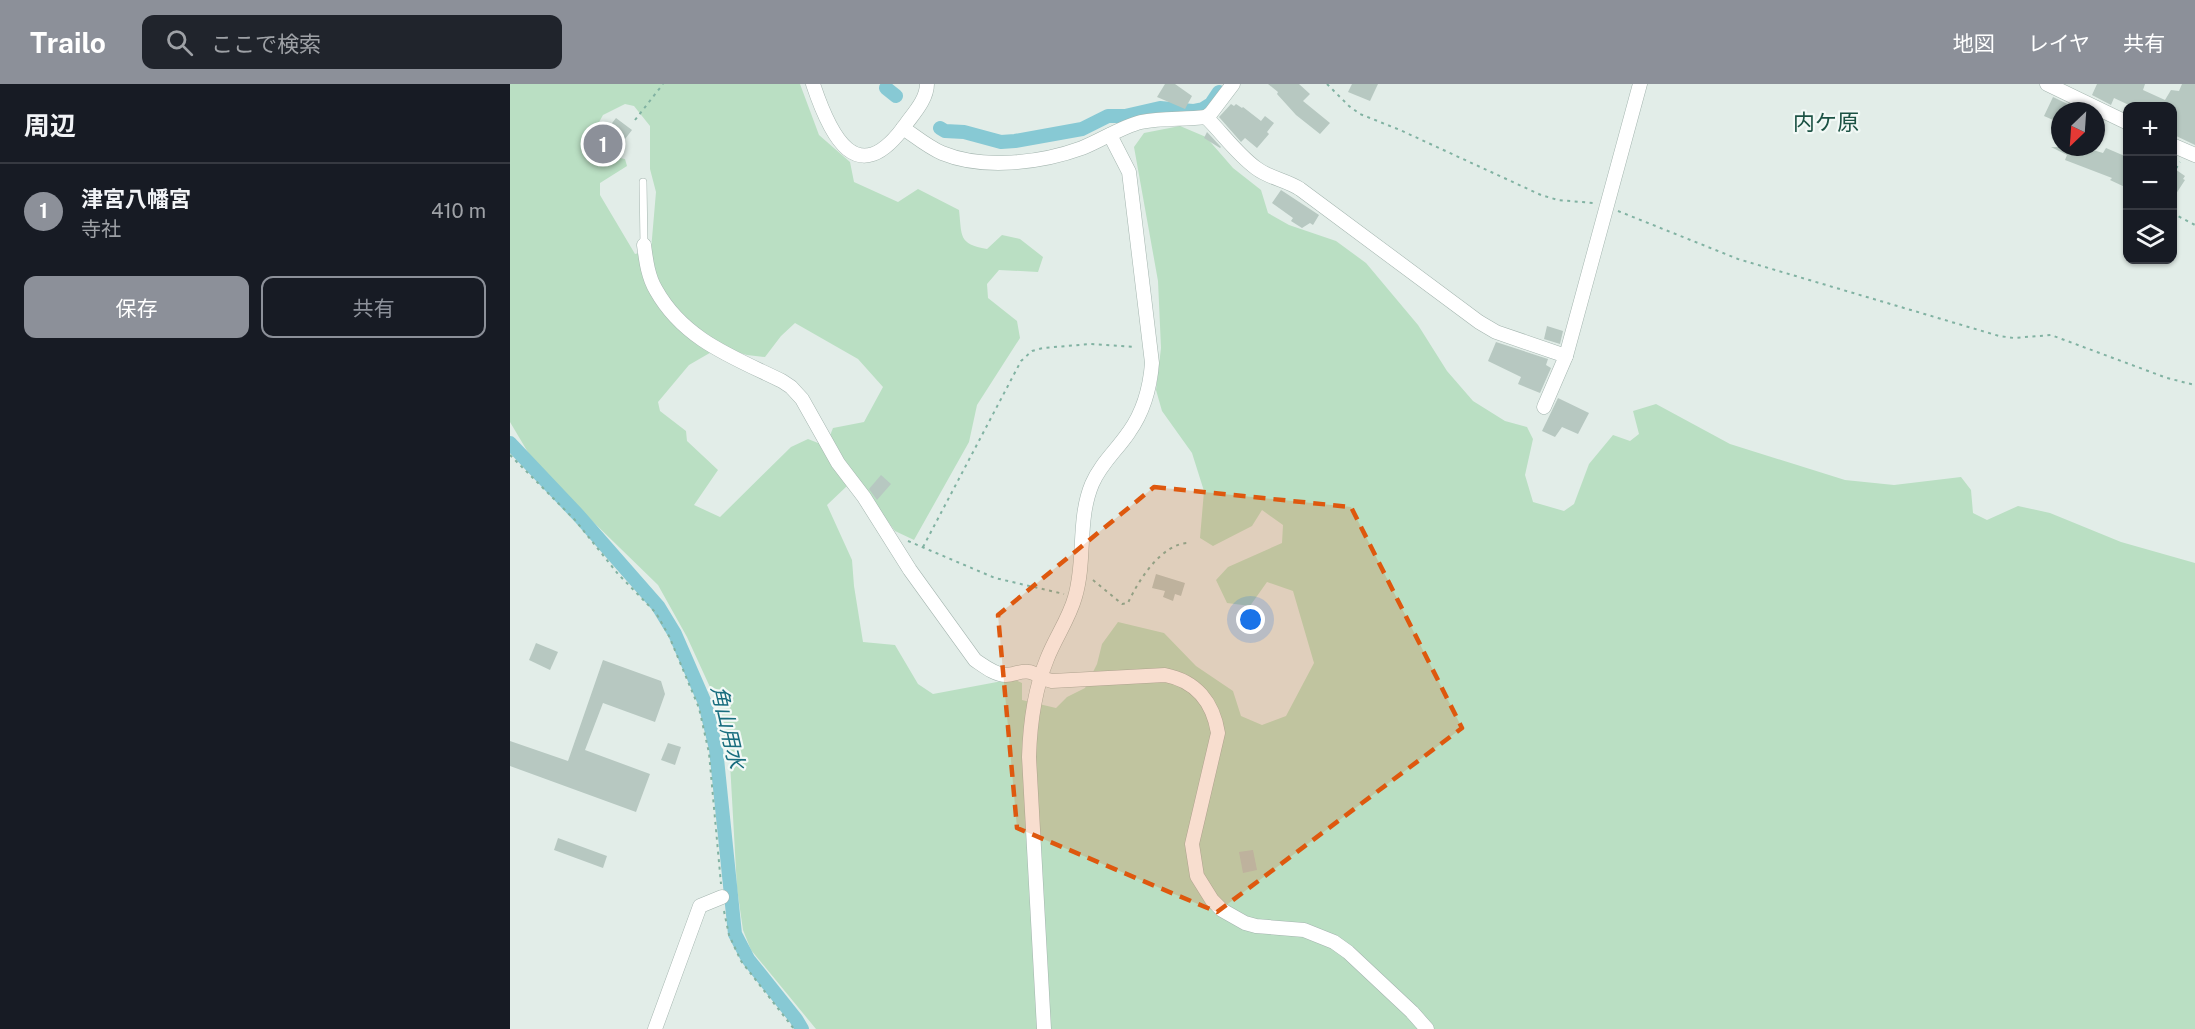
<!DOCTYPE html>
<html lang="ja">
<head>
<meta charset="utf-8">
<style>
	:root { --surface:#171b24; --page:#20242c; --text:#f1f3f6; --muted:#9ea1a6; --line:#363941; --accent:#8c9099 }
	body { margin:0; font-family:"Public Sans","Noto Sans JP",sans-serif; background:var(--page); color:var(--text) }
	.controls { position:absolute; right:18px; top:18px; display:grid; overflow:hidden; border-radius:12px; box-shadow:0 2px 4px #0004 }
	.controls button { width:54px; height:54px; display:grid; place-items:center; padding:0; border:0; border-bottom:2px solid var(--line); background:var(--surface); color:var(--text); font:30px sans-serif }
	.compass { position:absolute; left:1541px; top:18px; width:54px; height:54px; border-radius:50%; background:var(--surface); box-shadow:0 2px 4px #0004; rotate:205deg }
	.you { position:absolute; left:741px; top:536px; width:21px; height:21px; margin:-15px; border:4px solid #fff; border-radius:50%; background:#1a73e8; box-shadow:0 0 0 9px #1a73e833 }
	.badge { display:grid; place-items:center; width:39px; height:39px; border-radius:50%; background:var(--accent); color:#fff; font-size:20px; font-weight:700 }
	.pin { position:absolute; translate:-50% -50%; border:3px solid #fff; box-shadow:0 2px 6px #0006 }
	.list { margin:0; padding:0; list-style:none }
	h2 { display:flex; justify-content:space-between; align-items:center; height:78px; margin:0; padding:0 24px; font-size:26px }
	h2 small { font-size:20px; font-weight:400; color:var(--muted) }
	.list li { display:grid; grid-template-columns:39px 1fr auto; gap:18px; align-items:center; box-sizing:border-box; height:96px; padding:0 24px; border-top:2px solid var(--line) }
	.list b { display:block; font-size:22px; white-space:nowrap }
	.list p { margin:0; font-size:20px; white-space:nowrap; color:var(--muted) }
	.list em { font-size:20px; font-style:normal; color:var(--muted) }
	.actions { display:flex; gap:12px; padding:18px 24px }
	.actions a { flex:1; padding:14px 0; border:2px solid var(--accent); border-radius:12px; text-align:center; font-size:21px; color:var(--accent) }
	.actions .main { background:var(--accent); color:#fff }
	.icon { flex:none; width:33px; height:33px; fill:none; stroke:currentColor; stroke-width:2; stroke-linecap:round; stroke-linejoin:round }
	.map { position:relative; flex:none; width:1685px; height:945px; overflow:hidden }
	header { display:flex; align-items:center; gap:36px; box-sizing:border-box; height:84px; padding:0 30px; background:var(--accent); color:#fff }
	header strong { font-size:28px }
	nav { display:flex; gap:33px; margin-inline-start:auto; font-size:21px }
	.search { width:420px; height:54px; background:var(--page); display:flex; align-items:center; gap:15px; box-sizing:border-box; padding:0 21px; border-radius:12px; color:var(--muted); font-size:22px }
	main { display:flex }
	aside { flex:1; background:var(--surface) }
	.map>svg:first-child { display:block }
	.green { fill:#badfc3; fill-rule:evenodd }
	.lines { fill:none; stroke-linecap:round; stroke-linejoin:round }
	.canal { stroke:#87c9d4; stroke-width:14 }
	.building { fill:#b7c8c1 }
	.service-casing { stroke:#a4b5af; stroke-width:8 }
	.minor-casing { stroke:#a4b5af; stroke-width:15 }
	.path { stroke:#81b2a2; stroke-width:2; stroke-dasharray:3 4.5; stroke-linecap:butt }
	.service { stroke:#fff; stroke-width:7 }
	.minor { stroke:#fff; stroke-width:14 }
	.marked { fill:#de580e; fill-opacity:0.2; stroke:#de580e; stroke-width:4.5; stroke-dasharray:12 8; stroke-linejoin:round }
	.labels { text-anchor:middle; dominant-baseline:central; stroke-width:4.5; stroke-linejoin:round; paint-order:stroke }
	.water-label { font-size:21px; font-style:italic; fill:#186d7e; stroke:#f2f9f6 }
	.quarter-label { font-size:22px; fill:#1c5244; stroke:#f2f9f6 }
</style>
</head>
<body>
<header>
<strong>Trailo</strong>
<div class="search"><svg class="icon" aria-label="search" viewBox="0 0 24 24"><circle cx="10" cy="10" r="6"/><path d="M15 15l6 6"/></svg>ここで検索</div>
<nav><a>地図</a><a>レイヤ</a><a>共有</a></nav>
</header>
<main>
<aside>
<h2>周辺<small></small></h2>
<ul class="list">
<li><span class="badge">1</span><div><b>津宮八幡宮</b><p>寺社</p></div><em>410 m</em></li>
</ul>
<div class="actions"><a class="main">保存</a><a>共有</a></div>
</aside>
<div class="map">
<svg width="1685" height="945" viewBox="0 0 1685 945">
	<rect width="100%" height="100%" fill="#e2ede8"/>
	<path class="green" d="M0 0H290L309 51 340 78 344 98 388 118 408 105 449 126C452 152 448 160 477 165L492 151 510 155 533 173 528 188 489 186 477 200 478 214 507 237 510 254 467 321 459 358 404 456 385 447 353 404 337 402 317 421 342 476 344 502 353 558 385 561 408 600 423 610 503 595 512 599V616L546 624 557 613 575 604 587 580 592 560 608 538 654 549 686 582 723 607 731 632 752 641 776 632 804 579 783 507 757 498 740 522 717 519 706 496 718 483 772 459 773 441 752 426 742 442 703 462 690 454 694 407 682 369 652 327 646 306 651 264 648 197 624 63 634 49 670 42 696 53 723 84 751 106 758 129 779 141 826 157 856 179 908 241 937 287 963 317 995 337 1017 343 1023 355 1015 391 1023 418 1054 427 1064 420 1079 380 1103 351 1120 357 1129 350 1123 327 1146 320 1220 360 1335 396 1384 401 1451 393 1461 406 1463 429 1477 436 1508 422 1540 429 1611 458 1685 479V945H306L241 866 233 846 227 804 220 679 205 614 177 553 148 501 73 428 19 370 0 338ZM115 20 124 22 140 42V85L146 108 141 166 125 170 90 111V99L117 82 115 75C100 73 89 67 78 58L93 31ZM285 239 348 275 373 303 354 338 323 344 319 354 308 359 298 355 281 363 210 433 184 421 208 386 177 357 176 347 150 327 148 318 179 281 210 263 237 271 255 273 271 252Z"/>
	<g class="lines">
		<g class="canal">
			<path d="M376 4 386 12"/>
			<path d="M430 44 435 47 454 48 491 58 505 57 572 45 598 32H615L650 24 683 27 693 25 701 20 709 8"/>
			<path d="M0 359 69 432 148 522 165 550 195 619 206 665 225 850 238 875 286 935 292 945"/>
		</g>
	</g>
	<g class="building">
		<path d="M655 0H665L682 12 675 25 647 13Z"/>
		<path d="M758 0H789L800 10 793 17 820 39 810 50 786 31 767 10 768 8Z"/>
		<path d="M842 0H868L860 17 838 8Z"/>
		<path d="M1587 0H1635L1633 6 1655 16 1661 6 1669 7 1672 0H1685V61L1662 50V22H1621L1604 14 1601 21 1582 11Z"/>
		<path d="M1543 13 1572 27H1550V39L1534 32Z"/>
		<path d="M721 20 724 22 726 20 732 24 733 23 751 37 755 32 764 39 757 48 759 50 747 64 735 54 731 58 709 33Z"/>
		<path d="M106 34 122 46 105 68 92 56 101 44 99 43Z"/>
		<path d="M697 48 711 63 710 64 694 54Z"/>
		<path d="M1541 63H1573L1593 69 1596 64 1617 73V104L1600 96 1602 94 1555 76 1557 71Z"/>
		<path d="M1662 83 1675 92 1673 95 1675 96 1662 116Z"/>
		<path d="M771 106 809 131 803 141 800 139 792 144 781 137 783 134 762 119Z"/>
		<path d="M1037 242 1053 247 1050 260 1034 255Z"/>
		<path d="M986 258 1038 275 1036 281 1041 284 1030 309 1008 300 1011 293 978 277Z"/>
		<path d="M1048 314 1079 329 1068 350 1052 343 1045 353 1032 347Z"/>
		<path d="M371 391 381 400 367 416 359 405Z"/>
		<path d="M646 490 675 499 671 512 665 510 663 517 653 513 655 507 642 504Z"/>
		<path d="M26 559 48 568 40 586 19 576Z"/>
		<path d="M93 576 151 597 155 610 145 638 93 619 75 666 140 690 126 728 0 682V657L58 677Z"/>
		<path d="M158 659 171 663 165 681 151 676Z"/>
		<path d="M48 754 97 772 93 784 44 766Z"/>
		<path d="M743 766 747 786 733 789 729 768Z"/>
	</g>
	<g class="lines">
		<defs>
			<path id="service" d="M133 98 134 161"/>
			<g id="minor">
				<path d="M303 0C320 51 347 109 396 40 404 29 417 15 417 0"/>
				<path d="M723 0 701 29 696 33C713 50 727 70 746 84 759 94 776 96 790 105L969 238 986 248 1056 272 1130 0"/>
				<path d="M1537 0 1618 39"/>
				<path d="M393 44C405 52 418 63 432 69 473 86 531 79 572 64 592 56 611 43 631 38 653 33 674 36 696 33"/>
				<path d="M1662 61 1685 71"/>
				<path d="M134 161C136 176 138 193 146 206 174 256 223 273 272 297L281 303 292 315 328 379 354 413 400 486 465 576C474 582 485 591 496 591 504 591 511 586 520 588 528 590 531 595 542 597L655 591C686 597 703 618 708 649L682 760 687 792 702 816 712 826 735 839 746 842 794 846 824 858 838 868 902 928 917 945"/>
				<path d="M1034 323 1056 272"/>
				<path d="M145 945 190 822 212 813"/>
				<path d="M534 945 519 673C520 639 524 607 537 575 545 554 559 535 565 513 576 476 567 436 582 400 591 379 607 366 619 348 634 327 640 305 642 279L619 88 600 51"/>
			</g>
		</defs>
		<use href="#service" class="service-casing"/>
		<use href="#minor" class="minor-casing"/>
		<g class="path">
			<path d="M817 0 839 22 850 30 890 46 1031 111 1048 116 1083 119"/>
			<path d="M125 36 153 0"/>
			<path d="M1662 91 1670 78"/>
			<path d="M1108 127 1228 175 1489 252 1504 254 1541 251 1657 294 1685 301"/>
			<path d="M1662 129 1685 141"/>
			<path d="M0 371 65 436 108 490 146 529 159 552 189 624 199 669 211 800"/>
			<path d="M398 457 485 494 554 510"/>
			<path d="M413 463 511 277 522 267 533 264 580 260 626 263"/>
			<path d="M583 496 612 520 618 519C628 497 651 460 678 459"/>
			<path d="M214 827 219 851 231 877 284 945"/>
		</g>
		<use href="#service" class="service"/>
		<use href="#minor" class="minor"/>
	</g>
	<path class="marked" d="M644 403 841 423 952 644 707 828 507 744 488 531Z"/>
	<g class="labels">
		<g class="water-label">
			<text transform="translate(218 643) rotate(77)">角山用水</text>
		</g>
		<g class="quarter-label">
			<text x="1316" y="38">内ケ原</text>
		</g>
	</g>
</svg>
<div class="controls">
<button>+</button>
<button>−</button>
<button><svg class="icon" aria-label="layers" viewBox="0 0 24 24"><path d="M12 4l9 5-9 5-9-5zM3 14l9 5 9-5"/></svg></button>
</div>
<svg class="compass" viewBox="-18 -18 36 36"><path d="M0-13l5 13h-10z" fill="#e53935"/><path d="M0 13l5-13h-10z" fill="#9ea1a6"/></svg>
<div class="you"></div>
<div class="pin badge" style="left:93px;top:60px">1</div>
</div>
</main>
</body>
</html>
